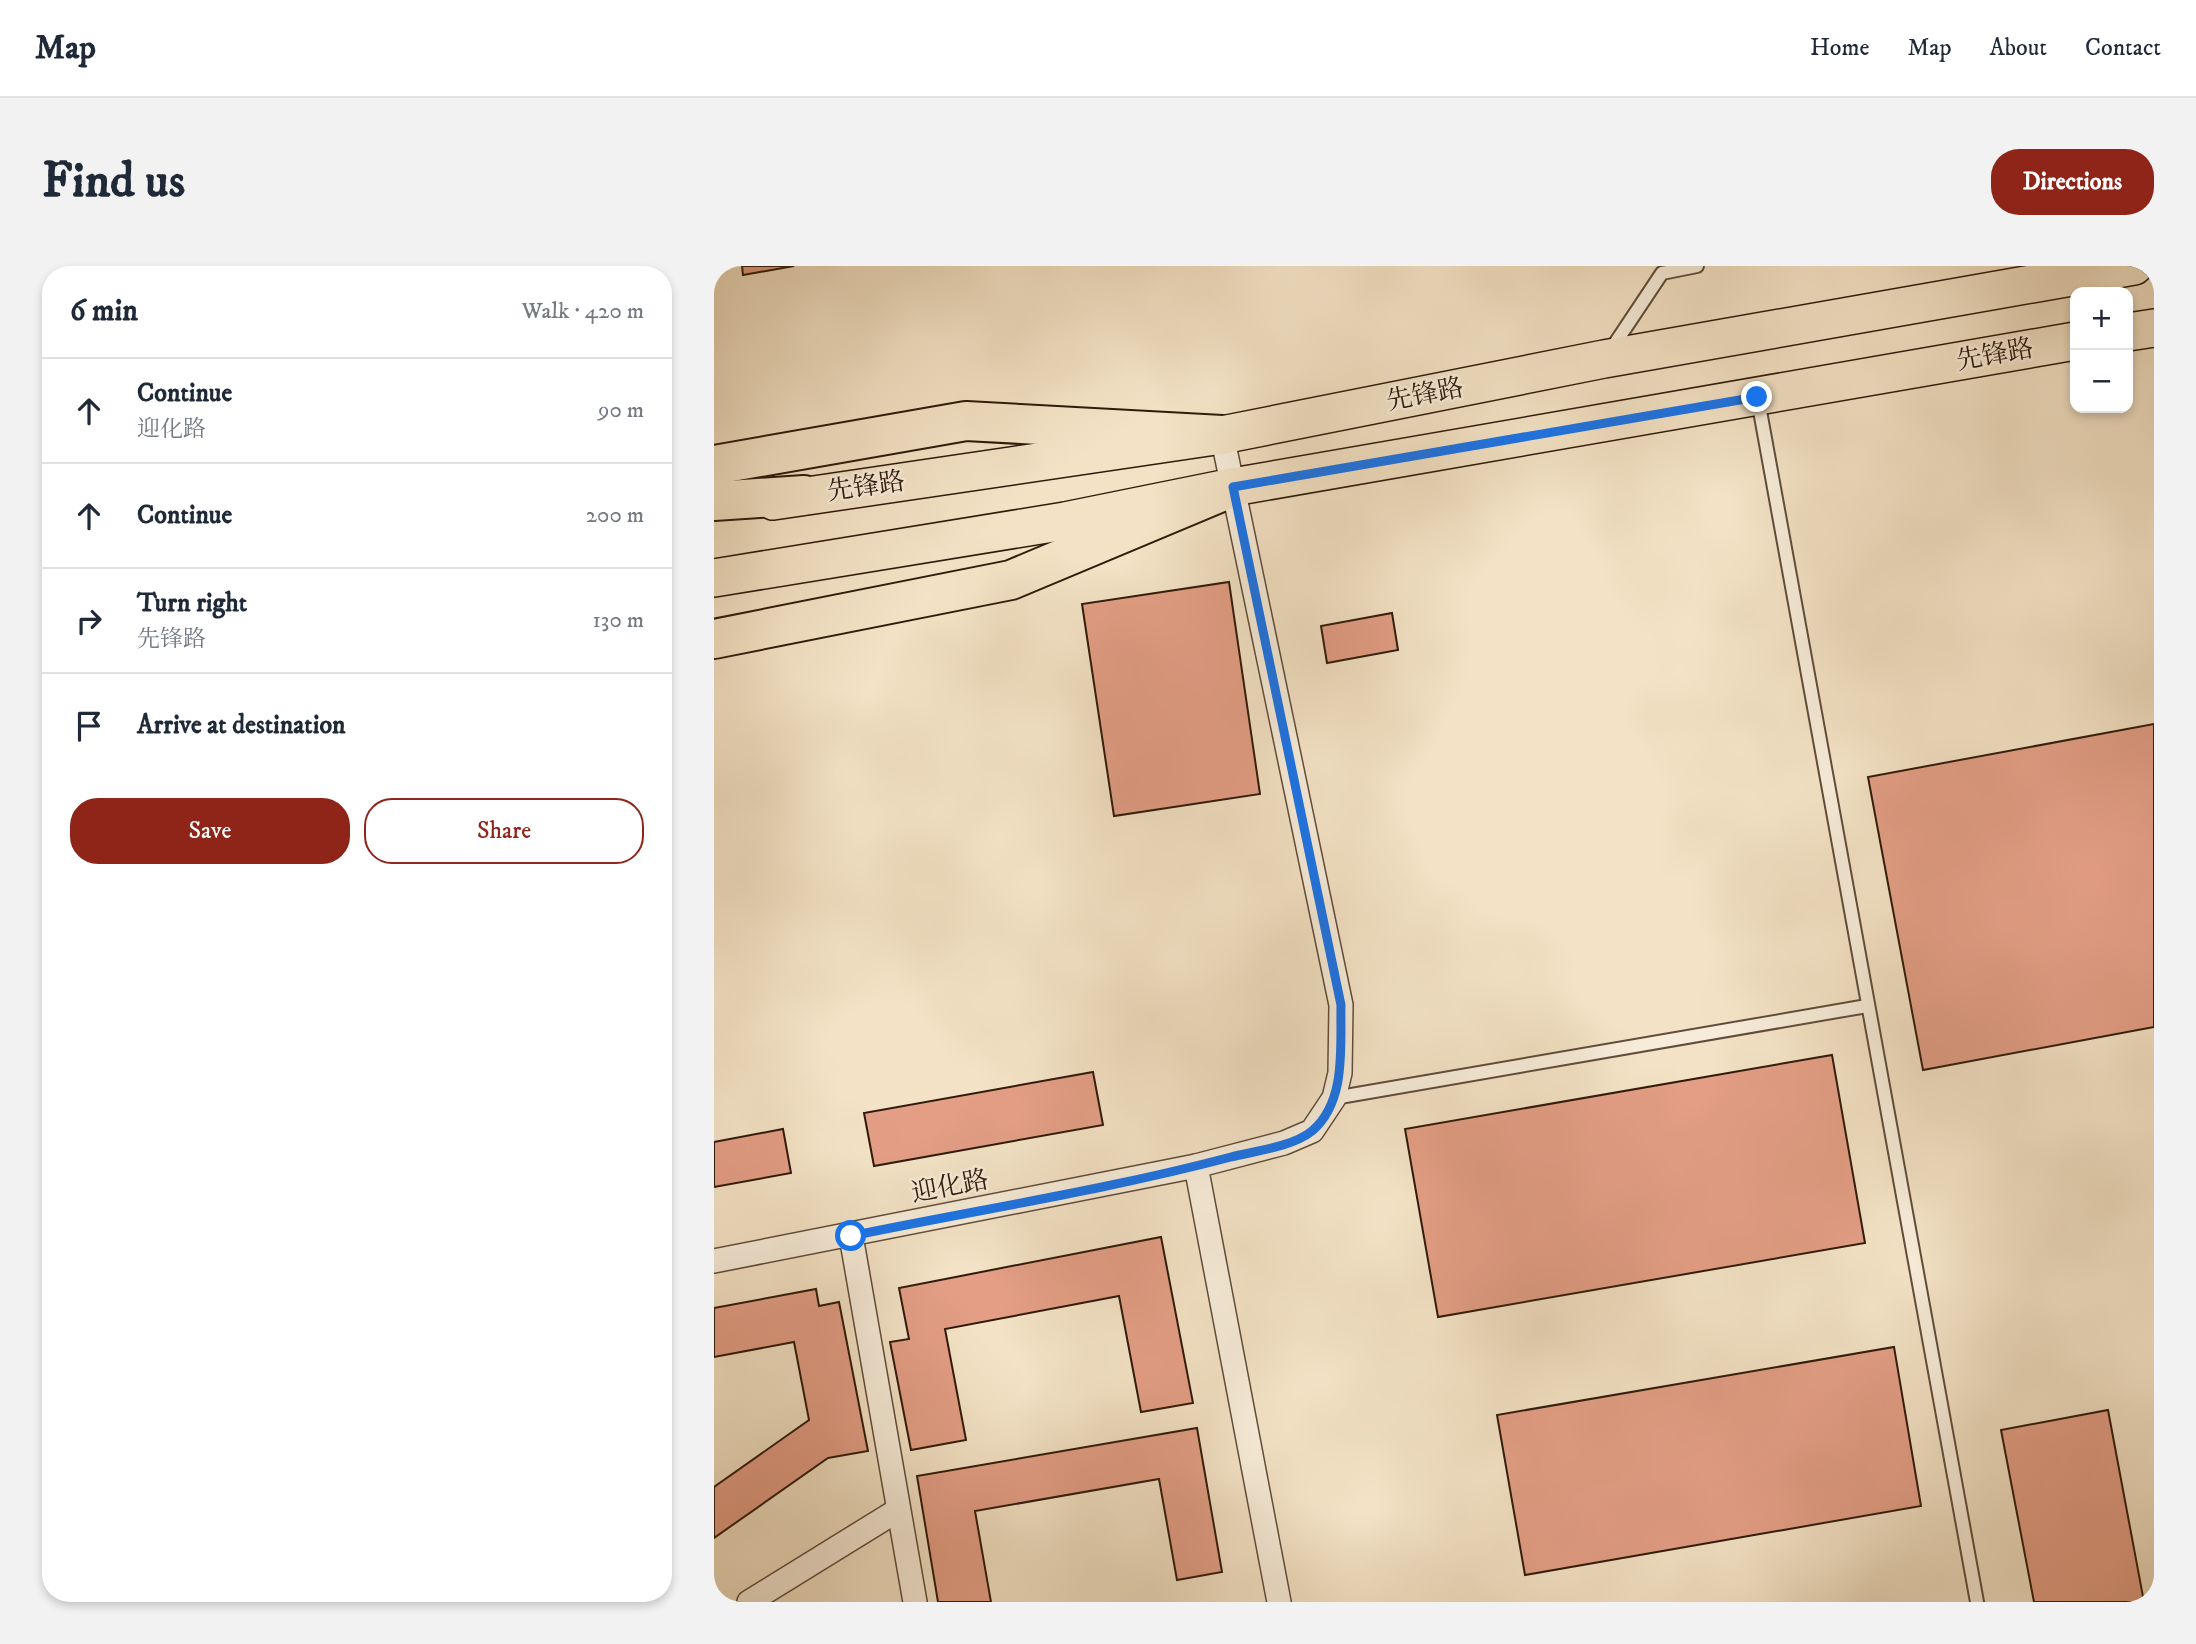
<!DOCTYPE html>
<html lang="en">
<head>
<meta charset="utf-8">
<style>
	:root { --surface:#fff; --page:#f2f2f3; --text:#1f2937; --muted:#747a83; --line:#e0e1e3; --accent:#8f2418 }
	body { margin:0; font-family:"IM FELL DW Pica","Noto Serif SC",serif; background:var(--page); color:var(--text) }
	.controls { position:absolute; right:21px; top:21px; display:grid; overflow:hidden; border-radius:14px; box-shadow:0 4px 10px #0003 }
	.controls button { width:63px; height:63px; display:grid; place-items:center; padding:0; border:0; border-bottom:2px solid var(--line); background:var(--surface); color:var(--text); font:35px sans-serif }
	.stop { position:absolute; width:21px; height:21px; margin:-16px; border:5px solid #1a73e8; border-radius:50%; background:#fff }
	.stop.end { background:#1a73e8; border-color:#fff; box-shadow:0 2px 7px #0008 }
	.list { margin:0; padding:0; list-style:none }
	h2 { display:flex; justify-content:space-between; align-items:center; height:91px; margin:0; padding:0 28px; font-size:30px }
	h2 small { font-size:23px; font-weight:400; color:var(--muted) }
	.list li { display:grid; grid-template-columns:46px 1fr auto; gap:21px; align-items:center; box-sizing:border-box; height:105px; padding:0 28px; border-top:2px solid var(--line) }
	.list b { display:block; font-size:26px; white-space:nowrap }
	.list p { margin:0; font-size:23px; white-space:nowrap; color:var(--muted) }
	.list em { font-size:23px; font-style:normal; color:var(--muted) }
	.actions { display:flex; gap:14px; padding:21px 28px }
	.actions a { flex:1; padding:16px 0; border:2px solid var(--accent); border-radius:28px; text-align:center; font-size:24px; color:var(--accent) }
	.actions .main { background:var(--accent); color:#fff }
	.icon { flex:none; width:38px; height:38px; fill:none; stroke:currentColor; stroke-width:2; stroke-linecap:round; stroke-linejoin:round }
	.map { position:relative; flex:none; width:1440px; height:1336px; overflow:hidden; border-radius:28px }
	header { display:flex; align-items:center; gap:42px; box-sizing:border-box; height:98px; padding:0 35px; background:var(--surface); border-bottom:2px solid var(--line) }
	header strong { font-size:33px }
	nav { display:flex; gap:38px; margin-inline-start:auto; font-size:24px }
	.intro { display:flex; align-items:center; justify-content:space-between; box-sizing:border-box; height:168px; padding:0 42px }
	h1 { margin:0; font-size:49px }
	.button { padding:18px 32px; border-radius:28px; background:var(--accent); color:#fff; font-size:24px; font-weight:700 }
	main { display:flex; gap:42px; padding:0 42px }
	aside { flex:1; background:var(--surface); border-radius:28px; box-shadow:0 4px 10px #0003 }
	.map>svg:first-child { display:block }
	.building { fill:#e39e85; stroke:#2f1a0b; stroke-width:2 }
	.lines { fill:none; stroke-linecap:round; stroke-linejoin:round }
	.service-casing { stroke:#604c3a; stroke-width:16 }
	.minor-casing { stroke:#604c3a; stroke-width:26 }
	.primary-casing { stroke:#2f1a0b; stroke-width:40 }
	.trunk-casing { stroke:#2f1a0b; stroke-width:42 }
	.service { stroke:#f7ecd9; stroke-width:12 }
	.minor { stroke:#f7ecd9; stroke-width:23 }
	.primary { stroke:#f3e2c5; stroke-width:37 }
	.trunk { stroke:#f3e2c5; stroke-width:38 }
	.route { stroke:#1a73e8; stroke-width:9 }
	.labels { text-anchor:middle; dominant-baseline:central; stroke-width:5; stroke-linejoin:round; paint-order:stroke }
	.street-label { font-size:26px; fill:#2f1a0b; stroke:#f7ecd9 }
</style>
</head>
<body>
<header>
<strong>Map</strong>
<nav><a>Home</a><a>Map</a><a>About</a><a>Contact</a></nav>
</header>
<div class="intro"><h1>Find us</h1><a class="button">Directions</a></div>
<main>
<aside>
<h2>6 min<small>Walk · 420 m</small></h2>
<ul class="list">
<li><svg class="icon" aria-label="ahead" viewBox="0 0 24 24"><path d="M12 20V5M6 11l6-6 6 6"/></svg><div><b>Continue</b><p>迎化路</p></div><em>90 m</em></li>
<li><svg class="icon" aria-label="ahead" viewBox="0 0 24 24"><path d="M12 20V5M6 11l6-6 6 6"/></svg><div><b>Continue</b></div><em>200 m</em></li>
<li><svg class="icon" aria-label="right" viewBox="0 0 24 24"><path d="M7 20v-9h11M14 6l5 5-5 5"/></svg><div><b>Turn right</b><p>先锋路</p></div><em>130 m</em></li>
<li><svg class="icon" aria-label="arrive" viewBox="0 0 24 24"><path d="M6 21V4h12l-3 4 3 4H6"/></svg><div><b>Arrive at destination</b></div></li>
</ul>
<div class="actions"><a class="main">Save</a><a>Share</a></div>
</aside>
<div class="map">
<svg width="1440" height="1336" viewBox="0 0 1440 1336">
	<rect width="100%" height="100%" fill="#f3e2c5"/>
	<filter id="stains"><feTurbulence type="fractalNoise" baseFrequency=".00286" numOctaves="4"/><feColorMatrix values="0 0 0 0 .2 0 0 0 0 .09 0 0 0 0 .02 0 0 0 .5 -.17"/></filter>
	<radialGradient id="worn" r=".72"><stop offset=".6" stop-color="#630" stop-opacity="0"/><stop offset="1" stop-color="#630" stop-opacity=".3"/></radialGradient>
	<g class="building">
		<path d="M28 0H80L29 9Z"/>
		<path d="M515 316 546 528 400 550 368 338Z"/>
		<path d="M678 347 684 384 613 397 607 360Z"/>
		<path d="M1440 458V761L1209 804 1154 511Z"/>
		<path d="M1118 789 1151 977 724 1051 691 863Z"/>
		<path d="M379 806 389 859 160 900 150 847Z"/>
		<path d="M69 863 77 907 0 921V876Z"/>
		<path d="M447 971 479 1137 427 1146 405 1030 231 1063 252 1174 197 1184 176 1076 195 1073 185 1022Z"/>
		<path d="M102 1023 105 1040 125 1036 154 1185 114 1192 0 1272V1221L95 1154 80 1076 0 1091V1042Z"/>
		<path d="M1180 1081 1207 1240 811 1309 783 1149Z"/>
		<path d="M1394 1144 1430 1336H1320L1287 1164Z"/>
		<path d="M483 1162 508 1306 463 1314 445 1213 261 1245 277 1336H224L203 1210Z"/>
	</g>
	<g class="lines">
		<defs>
			<g id="service">
				<path d="M896 85 948 7 983 0"/>
				<path d="M1044 134 1263 1336"/>
				<path d="M620 832 1153 740"/>
			</g>
			<g id="minor">
				<path d="M508 169 627 739 626 807 620 832 598 865 570 877 482 900 565 1336"/>
				<path d="M137 970 201 1336"/>
				<path d="M0 995 482 900"/>
				<path d="M35 1336 184 1244"/>
			</g>
			<g id="primary">
				<path d="M1414 66 1440 62"/>
				<path d="M59 235 508 169 890 93 1420 0"/>
				<path d="M0 312 351 255 519 221 1361 75"/>
			</g>
			<g id="trunk">
				<path d="M0 199 252 155 508 169"/>
				<path d="M0 235 90 229"/>
				<path d="M0 373 297 314 519 221"/>
			</g>
		</defs>
		<use href="#service" class="service-casing"/>
		<use href="#minor" class="minor-casing"/>
		<use href="#primary" class="primary-casing"/>
		<use href="#trunk" class="trunk-casing"/>
		<use href="#service" class="service"/>
		<use href="#minor" class="minor"/>
		<use href="#primary" class="primary"/>
		<use href="#trunk" class="trunk"/>
	</g>
	<g class="lines">
		<path class="route" d="M137 970C263 944 392 924 517 891 541 885 578 881 598 865 633 835 626 780 627 739L519 221 1043 131"/>
	</g>
	<g class="labels">
		<g class="street-label">
			<text transform="translate(1281 89) rotate(-10)">先锋路</text>
			<text transform="translate(711 129) rotate(-11)">先锋路</text>
			<text transform="translate(152 221) rotate(-8)">先锋路</text>
			<text transform="translate(236 921) rotate(-11)">迎化路</text>
		</g>
	</g>
	<rect width="100%" height="100%" filter="url(#stains)"/>
	<rect width="100%" height="100%" fill="url(#worn)"/>
</svg>
<div class="controls">
<button>+</button>
<button>−</button>
</div>
<div class="stop" style="left:137px;top:970px"></div>
<div class="stop end" style="left:1043px;top:131px"></div>
</div>
</main>
</body>
</html>
